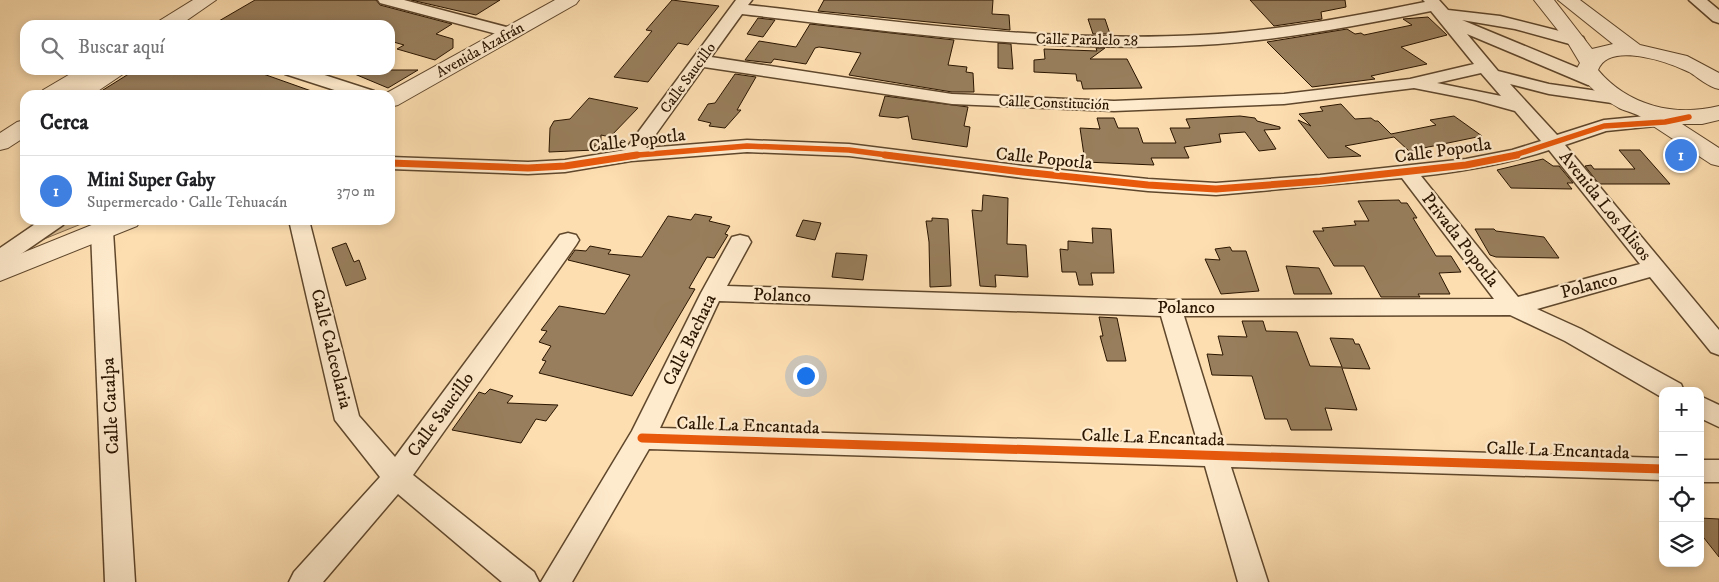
<!DOCTYPE html>
<html lang="es">
<head>
<meta charset="utf-8">
<style>
	:root { --surface:#fff; --page:#f2f2f2; --text:#202124; --muted:#757577; --line:#e0e0e0; --accent:#8f2418 }
	body { margin:0; font-family:"IM FELL DW Pica",serif; background:var(--page); color:var(--text) }
	.controls { position:absolute; right:15px; bottom:15px; display:grid; overflow:hidden; border-radius:10px; box-shadow:0 2px 8px #0003 }
	.controls button { width:45px; height:45px; display:grid; place-items:center; padding:0; border:0; border-bottom:1px solid var(--line); background:var(--surface); color:var(--text); font:25px sans-serif }
	.you { position:absolute; left:805px; top:375px; width:18px; height:18px; margin:-12px; border:4px solid #fff; border-radius:50%; background:#1a73e8; box-shadow:0 0 0 8px #1a73e833 }
	.badge { display:grid; place-items:center; width:32px; height:32px; border-radius:50%; background:var(--accent); color:#fff; font-size:16px; font-weight:700 }
	.pin { position:absolute; translate:-50% -50%; border:2px solid #fff; box-shadow:0 1px 5px #0006 }
	.list { margin:0; padding:0; list-style:none }
	h2 { display:flex; justify-content:space-between; align-items:center; height:65px; margin:0; padding:0 20px; font-size:21px }
	h2 small { font-size:16px; font-weight:400; color:var(--muted) }
	.list li { display:grid; grid-template-columns:32px 1fr auto; gap:15px; align-items:center; box-sizing:border-box; height:70px; padding:0 20px; border-top:1px solid var(--line) }
	.list b { display:block; font-size:19px; white-space:nowrap }
	.list p { margin:0; font-size:16px; white-space:nowrap; color:var(--muted) }
	.list em { font-size:16px; font-style:normal; color:var(--muted) }
	.icon { flex:none; width:28px; height:28px; fill:none; stroke:currentColor; stroke-width:2; stroke-linecap:round; stroke-linejoin:round }
	.map { position:relative; flex:none; width:1719px; height:582px; overflow:hidden }
	.search { position:absolute; background:var(--surface); box-shadow:0 2px 8px #0003; left:20px; top:20px; width:375px; height:55px; display:flex; align-items:center; gap:12px; box-sizing:border-box; padding:0 18px; border-radius:15px; color:var(--muted); font-size:19px }
	.panel { position:absolute; background:var(--surface); box-shadow:0 2px 8px #0003; left:20px; top:90px; width:375px; height:135px; border-radius:15px }
	.map>svg:first-child { display:block }
	.green { fill:#d9bc92; stroke:#826849 }
	.building { fill:#987e5c; stroke:#2a1500 }
	.lines { fill:none; stroke-linecap:round; stroke-linejoin:round }
	.minor-casing { stroke:#5f472c; stroke-width:3 }
	.tertiary-casing { stroke:#5f472c; stroke-width:2 }
	.minor { fill:#feeacc; fill-rule:evenodd }
	.tertiary { fill:#feeacc; fill-rule:evenodd }
	.cycleway-far2-casing { stroke:#feeacc; stroke-width:8 }
	.cycleway-far1-casing { stroke:#feeacc; stroke-width:10 }
	.cycleway-casing { stroke:#feeacc; stroke-width:12 }
	.cycleway-far2 { stroke:#e8590c; stroke-width:5.5 }
	.cycleway-far1 { stroke:#e8590c; stroke-width:7 }
	.cycleway { stroke:#e8590c; stroke-width:9 }
	.labels { text-anchor:middle; dominant-baseline:central; stroke-width:4.5; stroke-linejoin:round; paint-order:stroke }
	.far-street-label { font-size:15px; fill:#2a1500; stroke:#feeacc }
	.street-label { font-size:18px; fill:#2a1500; stroke:#feeacc }
</style>
</head>
<body>
<div class="map">
<svg width="1719" height="582" viewBox="0 0 1719 582">
	<rect width="100%" height="100%" fill="#fddeb0"/>
	<filter id="stains"><feTurbulence type="fractalNoise" baseFrequency=".004" numOctaves="4"/><feColorMatrix values="0 0 0 0 .2 0 0 0 0 .09 0 0 0 0 .02 0 0 0 .5 -.17"/></filter>
	<radialGradient id="worn" r=".72"><stop offset=".6" stop-color="#630" stop-opacity="0"/><stop offset="1" stop-color="#630" stop-opacity=".3"/></radialGradient>
	<path class="green" d="M61 220H91L17 250Z"/>
	<g class="building">
		<path d="M255 0H376L380 5 452 24 436 34 453 39V48L435 60 397 49 404 45 390 41V25H212Z"/>
		<path d="M411 0H500L476 15Z"/>
		<path d="M672 0 719 6 688 45 678 43 648 82 614 77 652 31 646 30Z"/>
		<path d="M824 0H993L992 14 1009 15 1010 30 818 11Z"/>
		<path d="M1250 0H1345L1346 7 1321 12 1322 19 1274 26Z"/>
		<path d="M1428 17 1447 35 1401 47 1427 64 1371 76 1375 79 1312 87 1267 42 1347 29 1355 34 1361 33 1364 35 1412 25 1403 19Z"/>
		<path d="M758 18 775 20 763 37 747 34Z"/>
		<path d="M1088 19H1105L1110 34H1093Z"/>
		<path d="M810 24 954 40 948 65 967 67 966 72 973 73 974 92H952L849 75 861 53 819 47 815 48 806 64 774 59 771 63 745 60 759 41 796 47Z"/>
		<path d="M998 43 1011 44 1013 69 998 68Z"/>
		<path d="M1096 48H1105L1090 59H1127L1142 88 1083 89 1081 81H1077L1076 74 1034 72V60L1045 59 1044 49 1097 51Z"/>
		<path d="M135 70H252L317 93V95H95Z"/>
		<path d="M345 70H418L388 88Z"/>
		<path d="M735 74 756 77 737 110H741L725 128 709 126 711 123 698 120 708 104 715 103Z"/>
		<path d="M885 96 968 107 964 126 970 127 967 147 912 139 908 116 898 118 879 116Z"/>
		<path d="M589 98 638 108 610 137 601 135V145L594 146 595 150 549 152 550 128 554 121 570 119Z"/>
		<path d="M1341 104 1355 119 1371 118 1375 121H1378L1391 134 1436 125 1430 120 1454 116 1482 136 1409 151 1394 137 1345 146 1361 156 1328 158 1298 120 1311 126 1299 114 1323 111 1320 107Z"/>
		<path d="M1240 116 1255 118 1257 121 1280 127V129L1264 130 1276 149 1259 151 1245 132 1219 134 1221 142 1184 147 1189 158H1151L1154 165 1085 162 1080 128 1100 129 1097 118H1114L1118 128H1138L1143 143H1176L1170 128H1190L1186 119Z"/>
		<path d="M1619 150H1640L1670 184H1599L1585 166 1591 165 1594 169H1635Z"/>
		<path d="M1543 159 1553 166H1559L1573 183H1567L1572 189 1511 188 1497 170Z"/>
		<path d="M983 195 1008 198 1007 244 1026 245 1028 277 995 275 996 287 980 286 972 210 982 211Z"/>
		<path d="M1399 200 1401 203H1407L1417 218H1413L1436 256H1451L1461 272 1439 273 1450 294H1418L1420 297H1381L1364 266H1334L1313 231H1324L1322 228 1356 225 1354 221H1369L1358 201Z"/>
		<path d="M695 214 712 217 709 221 730 226 725 234 728 235 714 258 707 257 689 288 695 289 632 396 539 373 546 361 542 360 551 346 539 342 547 331 541 330 559 306 605 314 630 275 568 260 575 250 586 251 590 246 611 250 608 254 642 257 668 216 691 220Z"/>
		<path d="M932 218 948 219 951 286 930 287 929 242 926 221H932Z"/>
		<path d="M803 220 821 223 815 240 796 236Z"/>
		<path d="M1092 228 1111 229 1114 273H1091L1093 285H1079L1076 272H1062L1060 249 1068 250V241L1093 243Z"/>
		<path d="M1475 229H1494L1496 231 1544 237 1559 258 1496 257 1490 255Z"/>
		<path d="M346 243 354 262 359 260 366 279 346 286 332 248Z"/>
		<path d="M1230 247 1232 251H1246L1259 291 1221 294 1205 259 1220 260 1215 249Z"/>
		<path d="M836 253 867 255 863 280 832 277Z"/>
		<path d="M1286 266 1319 268 1332 294H1294Z"/>
		<path d="M1099 317 1117 318 1126 361H1107L1100 336H1103Z"/>
		<path d="M1242 321H1263L1266 331 1297 332 1310 366 1342 367 1330 338 1353 339 1355 344H1359L1370 369 1342 368 1357 410 1325 408 1332 430H1291L1287 419H1265L1252 376 1212 375 1207 354 1223 355 1218 336 1247 337Z"/>
		<path d="M490 389 513 396 507 403 558 405 546 421 536 419 521 443 452 430 479 392 485 394Z"/>
		<path d="M1700 518 1719 519V557L1700 533Z"/>
	</g>
	<g class="lines">
		<defs>
			<g id="minor">
				<path d="M378 0H404L518 30 520 33 518 36 512 38 380 3Z"/>
				<path d="M736 0H752L748 5C898 22 1049 43 1200 35 1276 31 1351 17 1425 2L1423 0H1439L1448 10 1500 16 1583 37 1585 41 1583 45 1577 46 1515 29 1462 20 1600 77 1603 81 1600 85H1588L1467 34 1498 71 1549 84 1619 94 1625 95 1628 99 1625 103 1619 104 1549 94 1510 84 1557 135 1604 120 1678 113 1685 115 1687 119 1685 123 1606 131 1565 145 1719 330V355L1711 352 1650 277 1537 309 1581 329 1681 384 1684 391H1663V398L1565 341 1510 315 1184 316 1224 445 1663 458V480L1231 467 1268 582H1238L1205 466 649 449 572 582H541L632 431 701 293 732 237 740 235 748 237 751 242 727 286 1170 300 1494 299 1402 178 1216 195 1148 191 1023 178 849 156 747 152 631 161 565 172 528 174 390 169V157L528 162 565 160 625 150ZM1431 11 1474 64 1410 79 1284 94 1114 101 952 94 711 57 742 14C894 32 1047 53 1200 45 1278 41 1355 26 1431 11ZM704 67 952 104 1114 111 1284 104 1414 88 1475 100 1515 111 1541 141 1512 150 1466 159 1320 175 1216 183 1148 179 1023 166 849 144 747 140 646 148ZM1481 73 1501 96 1437 83ZM1549 150 1640 264 1518 297 1421 176C1465 171 1507 164 1549 150ZM719 301 1161 316 1198 444 660 428Z"/>
				<path d="M1689 0H1707L1719 10V23L1713 21Z"/>
				<path d="M282 70H309L374 91 377 95H350L285 74Z"/>
				<path d="M41 220H66L63 225 8 263 0 265V248Z"/>
				<path d="M289 220H309L359 416 395 457 560 235 568 233 576 235 579 240 576 245 413 475 534 572 539 582H502L398 494 323 582H289L294 572 380 477 335 420Z"/>
				<path d="M102 224 109 226 113 231 135 582H105L91 231 95 226Z"/>
				<path d="M1700 396 1719 405V427L1700 418Z"/>
				<rect x="1700" y="460" width="19" height="22"/>
			</g>
			<g id="tertiary">
				<path d="M193 0H216L180 25H156L159 21Z"/>
				<path d="M555 0H579L576 4 398 105 390 107V95H383Z"/>
				<path d="M1534 0H1554L1592 49 1613 44 1558 0H1580L1640 45 1687 56 1719 73V89C1708 87 1699 78 1689 72 1668 62 1609 41 1598 70 1628 106 1675 117 1719 106V120L1702 124H1682L1719 148V166L1711 164 1647 122C1641 114 1627 112 1619 108 1601 98 1588 86 1576 70L1580 63 1568 43Z"/>
				<path d="M77 70H127L123 74 92 95 69 93 40 95 43 90Z"/>
				<path d="M25 120V137L8 148 0 150V133L17 122Z"/>
				<path d="M104 220H141L137 226 0 281V262Z"/>
			</g>
		</defs>
		<use href="#minor" class="minor-casing"/>
		<use href="#tertiary" class="tertiary-casing"/>
		<use href="#minor" class="minor"/>
		<use href="#tertiary" class="tertiary"/>
		<defs>
			<g id="cycleway-far2">
				<path d="M626 156 747 146 849 150 895 156"/>
				<path d="M1512 156 1604 126 1665 122 1689 117"/>
			</g>
			<g id="cycleway-far1">
				<path d="M885 155 1023 172 1148 185 1216 189 1320 181 1466 165 1517 155"/>
				<path d="M390 163 528 168 565 166 637 155"/>
			</g>
			<path id="cycleway" d="M642 438 1663 469"/>
		</defs>
		<use href="#cycleway-far2" class="cycleway-far2-casing"/>
		<use href="#cycleway-far1" class="cycleway-far1-casing"/>
		<use href="#cycleway" class="cycleway-casing"/>
		<use href="#cycleway-far2" class="cycleway-far2"/>
		<use href="#cycleway-far1" class="cycleway-far1"/>
		<use href="#cycleway" class="cycleway"/>
	</g>
	<g class="labels">
		<g class="far-street-label">
			<text transform="translate(1087 40) rotate(1)">Calle Paralelo 28</text>
			<text transform="translate(480 50) rotate(-29)">Avenida Azafrán</text>
			<text transform="translate(688 78) rotate(-54)">Calle Saucillo</text>
			<text transform="translate(1054 103) rotate(2)">Calle Constitución</text>
		</g>
		<g class="street-label">
			<text transform="translate(637 141) rotate(-7)">Calle Popotla</text>
			<text transform="translate(1443 151) rotate(-8)">Calle Popotla</text>
			<text transform="translate(1044 159) rotate(6)">Calle Popotla</text>
			<text transform="translate(1605 206) rotate(51)">Avenida Los Alisos</text>
			<text transform="translate(1460 240) rotate(52)">Privada Popotla</text>
			<text transform="translate(1589 286) rotate(-15)">Polanco</text>
			<text transform="translate(782 296) rotate(2)">Polanco</text>
			<text x="1186" y="308">Polanco</text>
			<text transform="translate(690 340) rotate(-64)">Calle Bachata</text>
			<text transform="translate(331 349) rotate(76)">Calle Calceolaria</text>
			<text transform="translate(111 406) rotate(-93)">Calle Catalpa</text>
			<text transform="translate(441 415) rotate(-54)">Calle Saucillo</text>
			<text transform="translate(748 426) rotate(2)">Calle La Encantada</text>
			<text transform="translate(1153 438) rotate(2)">Calle La Encantada</text>
			<text transform="translate(1558 451) rotate(2)">Calle La Encantada</text>
		</g>
	</g>
	<rect width="100%" height="100%" filter="url(#stains)"/>
	<rect width="100%" height="100%" fill="url(#worn)"/>
</svg>
<div class="controls">
<button>+</button>
<button>−</button>
<button><svg class="icon" aria-label="locate" viewBox="0 0 24 24"><circle cx="12" cy="12" r="6"/><path d="M12 2v4M12 18v4M2 12h4M18 12h4"/></svg></button>
<button><svg class="icon" aria-label="layers" viewBox="0 0 24 24"><path d="M12 4l9 5-9 5-9-5zM3 14l9 5 9-5"/></svg></button>
</div>
<div class="you"></div>
<div class="pin badge" style="left:1681px;top:155px;background:#3f7fe0">1</div>
<div class="search"><svg class="icon" aria-label="search" viewBox="0 0 24 24"><circle cx="10" cy="10" r="6"/><path d="M15 15l6 6"/></svg>Buscar aquí</div>
<section class="panel">
<h2>Cerca<small></small></h2>
<ul class="list">
<li><span class="badge" style="background:#3f7fe0">1</span><div><b>Mini Super Gaby</b><p>Supermercado · Calle Tehuacán</p></div><em>370 m</em></li>
</ul>
</section>
</div>
</body>
</html>
